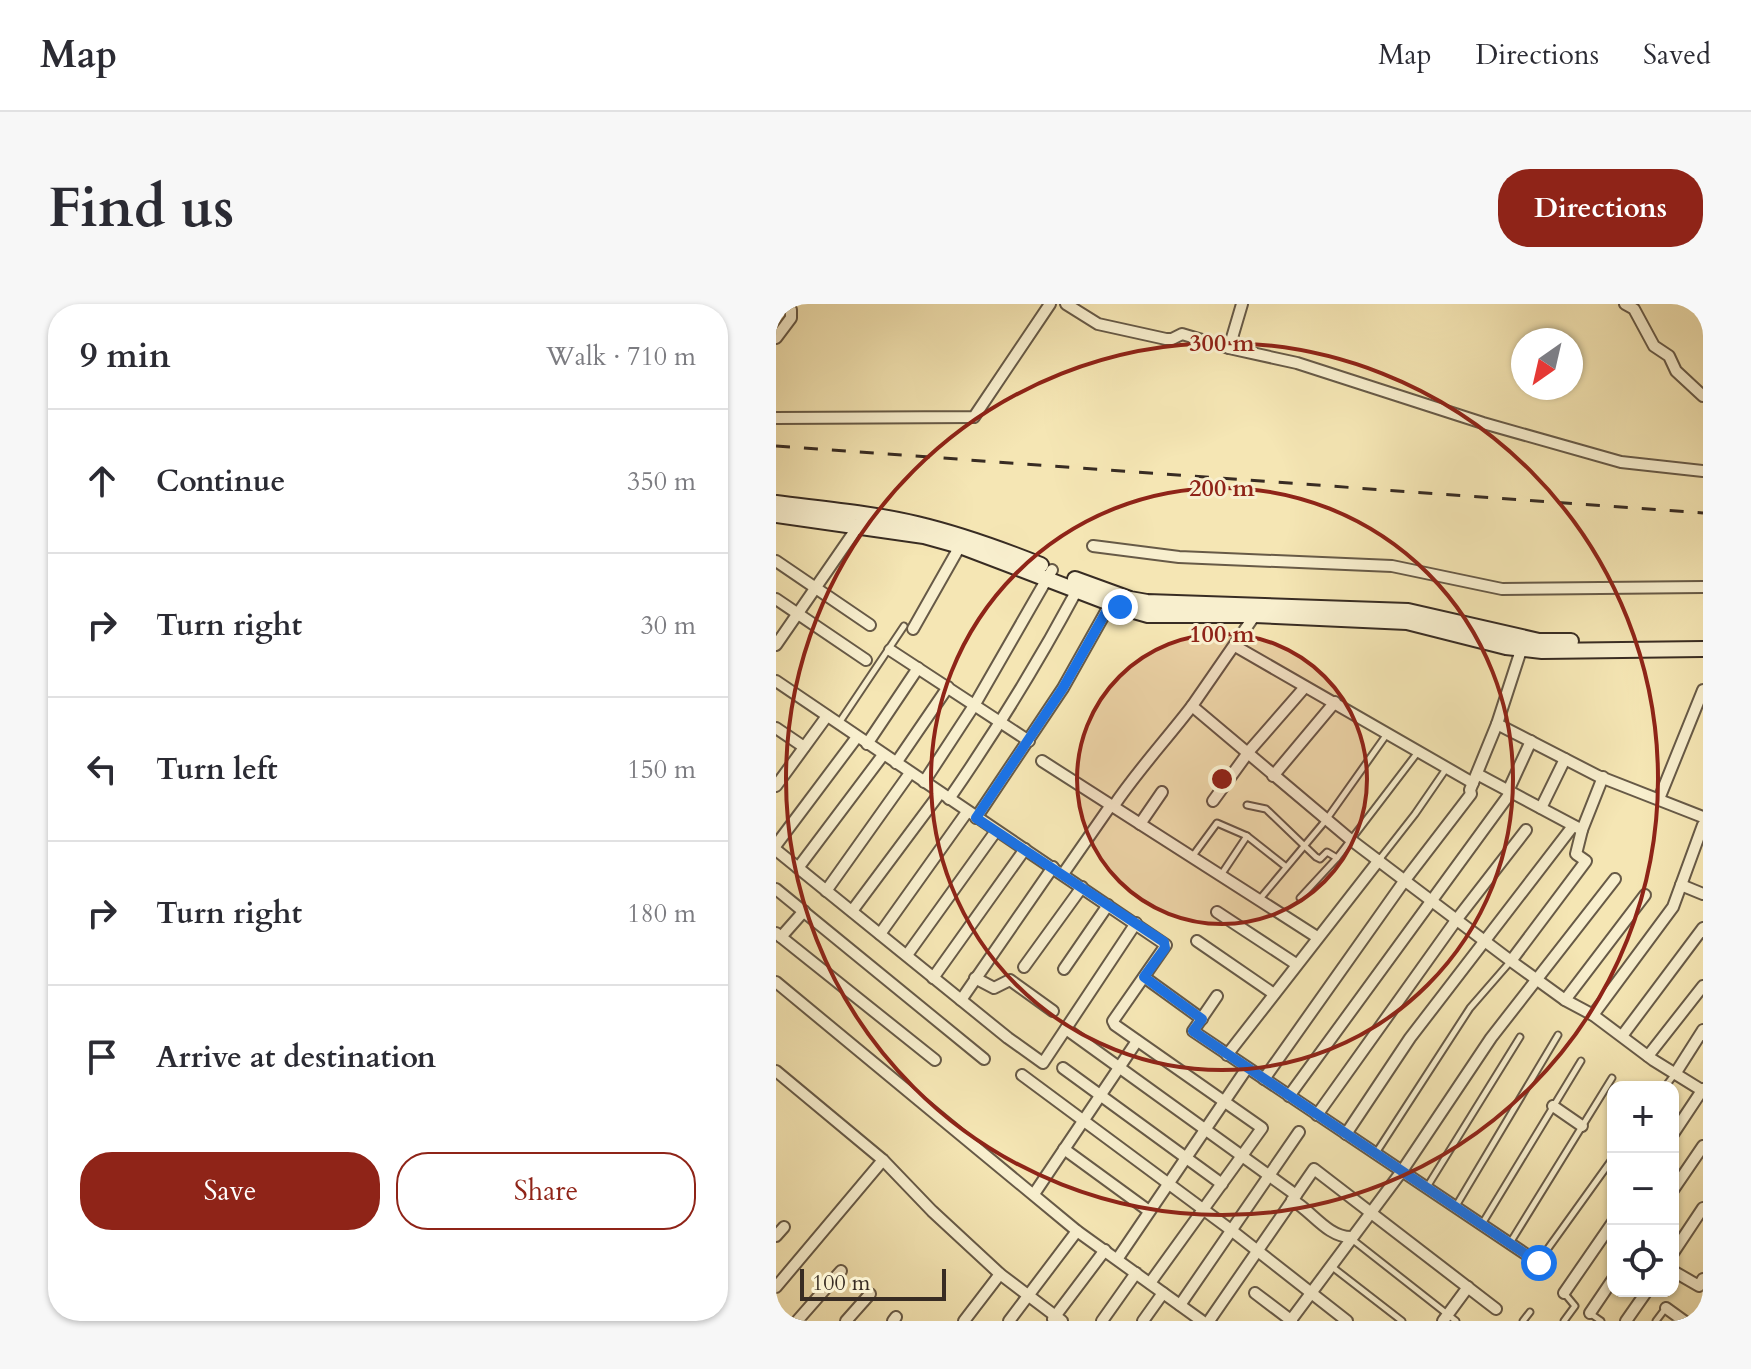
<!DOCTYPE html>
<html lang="en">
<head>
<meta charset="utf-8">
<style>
	:root { --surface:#fff; --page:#f7f7f7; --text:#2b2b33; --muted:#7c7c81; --line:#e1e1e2; --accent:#8f2418 }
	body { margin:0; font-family:Cardo,serif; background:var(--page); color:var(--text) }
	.controls { position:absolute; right:24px; bottom:24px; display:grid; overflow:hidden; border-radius:16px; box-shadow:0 2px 6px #0004 }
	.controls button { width:72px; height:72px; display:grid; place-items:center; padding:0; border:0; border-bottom:2px solid var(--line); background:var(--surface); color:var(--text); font:40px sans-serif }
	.compass { position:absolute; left:735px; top:24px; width:72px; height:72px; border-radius:50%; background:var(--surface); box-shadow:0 2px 6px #0004; rotate:214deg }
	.scale { position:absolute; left:24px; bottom:20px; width:146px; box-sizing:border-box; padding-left:8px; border:4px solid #382c23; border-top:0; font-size:22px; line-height:28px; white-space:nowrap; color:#382c23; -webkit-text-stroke:6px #f8efce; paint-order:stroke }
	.stop { position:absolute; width:24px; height:24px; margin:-18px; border:6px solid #1a73e8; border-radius:50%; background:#fff }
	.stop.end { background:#1a73e8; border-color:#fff; box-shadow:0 2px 8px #0008 }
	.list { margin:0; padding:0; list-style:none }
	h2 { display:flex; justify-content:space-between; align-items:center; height:104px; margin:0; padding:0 32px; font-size:34px }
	h2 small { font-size:26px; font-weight:400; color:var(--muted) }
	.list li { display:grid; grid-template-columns:52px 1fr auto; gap:24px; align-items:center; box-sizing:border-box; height:144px; padding:0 32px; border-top:2px solid var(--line) }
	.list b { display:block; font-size:30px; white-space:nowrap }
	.list em { font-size:26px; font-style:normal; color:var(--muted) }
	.actions { display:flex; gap:16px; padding:24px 32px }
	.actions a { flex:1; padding:18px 0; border:2px solid var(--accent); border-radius:32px; text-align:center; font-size:28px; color:var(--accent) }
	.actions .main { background:var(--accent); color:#fff }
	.icon { flex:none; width:44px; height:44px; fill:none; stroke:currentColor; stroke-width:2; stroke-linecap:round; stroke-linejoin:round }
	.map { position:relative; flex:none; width:927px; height:1017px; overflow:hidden; border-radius:32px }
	header { display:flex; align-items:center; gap:48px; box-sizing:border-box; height:112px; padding:0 40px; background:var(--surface); border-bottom:2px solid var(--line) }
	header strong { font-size:38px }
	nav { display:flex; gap:44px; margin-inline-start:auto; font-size:28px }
	.intro { display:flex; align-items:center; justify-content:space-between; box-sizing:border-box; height:192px; padding:0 48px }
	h1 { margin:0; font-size:56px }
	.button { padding:20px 36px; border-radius:32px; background:var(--accent); color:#fff; font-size:28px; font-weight:700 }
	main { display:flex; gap:48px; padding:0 48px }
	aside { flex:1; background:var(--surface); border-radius:32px; box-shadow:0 2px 6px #0004 }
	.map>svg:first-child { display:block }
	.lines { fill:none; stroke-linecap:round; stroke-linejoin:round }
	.lane-casing { stroke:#675a47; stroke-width:9 }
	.street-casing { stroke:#675a47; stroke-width:14 }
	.secondary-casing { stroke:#382c23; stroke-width:18 }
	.lane { stroke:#f8efce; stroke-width:5 }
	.street { stroke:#f8efce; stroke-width:10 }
	.secondary { stroke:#f8efce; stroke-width:14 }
	.rail { stroke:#382c23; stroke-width:3; stroke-dasharray:14 14; stroke-linecap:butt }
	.route { stroke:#1a73e8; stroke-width:10 }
	.ring { fill:none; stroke:#8f2418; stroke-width:4 }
	.centre { fill:#8f2418; stroke:#f8efce; stroke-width:4 }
	.ring-label { font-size:24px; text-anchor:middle; font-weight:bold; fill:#8f2418; stroke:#f8efce; stroke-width:6; stroke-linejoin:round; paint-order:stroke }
</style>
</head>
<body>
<header>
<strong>Map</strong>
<nav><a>Map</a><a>Directions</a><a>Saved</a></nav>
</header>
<div class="intro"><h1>Find us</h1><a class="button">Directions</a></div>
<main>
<aside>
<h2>9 min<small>Walk · 710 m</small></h2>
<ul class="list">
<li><svg class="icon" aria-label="ahead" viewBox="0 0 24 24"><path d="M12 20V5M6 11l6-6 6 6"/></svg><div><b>Continue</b></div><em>350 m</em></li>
<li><svg class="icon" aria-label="right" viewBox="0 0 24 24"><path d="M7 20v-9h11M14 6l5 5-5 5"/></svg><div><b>Turn right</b></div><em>30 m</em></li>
<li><svg class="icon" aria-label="left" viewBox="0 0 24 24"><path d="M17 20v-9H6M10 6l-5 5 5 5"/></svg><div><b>Turn left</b></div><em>150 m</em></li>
<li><svg class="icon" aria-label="right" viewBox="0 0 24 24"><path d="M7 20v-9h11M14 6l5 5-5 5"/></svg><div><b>Turn right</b></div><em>180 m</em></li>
<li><svg class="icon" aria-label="arrive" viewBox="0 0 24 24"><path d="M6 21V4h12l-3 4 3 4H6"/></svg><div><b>Arrive at destination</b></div></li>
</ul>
<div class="actions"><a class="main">Save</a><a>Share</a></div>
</aside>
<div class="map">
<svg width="927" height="1017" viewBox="0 0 927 1017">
	<rect width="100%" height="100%" fill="#f5e6b4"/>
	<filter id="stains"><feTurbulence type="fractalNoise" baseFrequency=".0025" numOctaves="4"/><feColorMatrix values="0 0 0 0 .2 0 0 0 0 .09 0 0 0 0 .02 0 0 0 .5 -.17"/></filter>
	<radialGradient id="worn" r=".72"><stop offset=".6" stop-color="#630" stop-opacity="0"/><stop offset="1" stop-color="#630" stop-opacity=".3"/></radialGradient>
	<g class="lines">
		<defs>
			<g id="lane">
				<path d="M63 419 128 322"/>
				<path d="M471 501 490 505 540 553 544 555 551 548 561 554"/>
				<path d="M416 553 441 519 471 532"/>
				<path d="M603 556 639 510 670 465"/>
				<path d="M445 571 471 532 509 562"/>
				<path d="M524 594 561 554 642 448"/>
				<path d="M483 596 550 516 611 430"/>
				<path d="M889 783 898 771"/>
				<path d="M600 849 694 704 734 658"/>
				<path d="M651 883 744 733"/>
				<path d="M680 902 782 731"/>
				<path d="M706 920 805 757"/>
				<path d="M577 936 680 1017"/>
				<path d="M734 939 836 774"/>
				<path d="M763 957 837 854"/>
				<path d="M555 962 626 1017"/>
				<path d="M815 1010 825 1017"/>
				<path d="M747 1017 754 1008"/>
				<path d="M788 1017 799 1002 789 990"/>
				<path d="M880 1017 889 1005"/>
			</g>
			<g id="street">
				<path d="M290 0 322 20 390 35H396L406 30 453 44 521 59 707 119 845 158 927 167"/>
				<path d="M849 0 858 5 878 42 893 52 900 67 927 92"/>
				<path d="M0 34 15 14V6L11 0"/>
				<path d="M453 44 466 0"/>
				<path d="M0 114 198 113 274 0"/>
				<path d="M317 242 403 253 616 262 726 285 927 283"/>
				<path d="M0 257 94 321"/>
				<path d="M0 295 90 356"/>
				<path d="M479 311 416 402 575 536 735 657 789 696 817 711 877 756 927 787"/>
				<path d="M137 325 184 242"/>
				<path d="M0 341 85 218"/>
				<path d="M459 342 697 479"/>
				<path d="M114 346 253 437"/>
				<path d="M0 377 390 641 337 717 339 721 486 824 374 979"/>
				<path d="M721 420 822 472 927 513"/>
				<path d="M0 424 28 443"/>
				<path d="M91 440 142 364"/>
				<path d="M266 457 541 633"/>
				<path d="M120 459 172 383"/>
				<path d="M701 470 806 526 827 473"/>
				<path d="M497 472 559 398"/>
				<path d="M148 478 199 400 276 266"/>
				<path d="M0 482 51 412"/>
				<path d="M732 487 755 437"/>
				<path d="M173 495C220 427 262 359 301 286"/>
				<path d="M883 495 927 386"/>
				<path d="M437 497 474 446 529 383"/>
				<path d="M337 503C361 467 390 436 416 402"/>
				<path d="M765 504 789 455"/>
				<path d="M200 514 287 384 337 295"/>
				<path d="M364 520 386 488"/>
				<path d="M0 541 81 433"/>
				<path d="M0 546 232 734 267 759 360 619"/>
				<path d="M22 564 107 451"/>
				<path d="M287 570 335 501"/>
				<path d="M905 581 927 590"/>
				<path d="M0 585 208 755"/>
				<path d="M50 587 134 469"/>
				<path d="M76 607 164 489"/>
				<path d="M441 608 520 660"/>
				<path d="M0 629 159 756"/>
				<path d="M104 630 191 508"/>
				<path d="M5 633 28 607"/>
				<path d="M421 637 498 690"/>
				<path d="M131 651 220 527"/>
				<path d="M735 657 810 557 800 550 806 526"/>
				<path d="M248 663 306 583"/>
				<path d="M288 665 332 601"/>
				<path d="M368 673 426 715"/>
				<path d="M157 674 249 545"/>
				<path d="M199 674 218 684 234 676 277 707"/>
				<path d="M0 678 301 927 426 1017"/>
				<path d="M441 692 417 727 763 959"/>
				<path d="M185 696 277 563"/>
				<path d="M789 696 869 591"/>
				<path d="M817 711 897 603 927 521"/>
				<path d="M290 725 520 891"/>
				<path d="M846 732 927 624"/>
				<path d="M451 751 603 556"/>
				<path d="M872 752 927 682"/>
				<path d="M287 764 446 880"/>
				<path d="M0 767 107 856 156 907 224 970 286 1017"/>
				<path d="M899 770 927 726"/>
				<path d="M246 771 455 926 571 1017"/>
				<path d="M488 775 629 576 695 490 694 486 721 420 747 340"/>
				<path d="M513 792 735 488"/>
				<path d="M777 802 806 822"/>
				<path d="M541 811 681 615 750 526"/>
				<path d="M570 830 634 734 797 522"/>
				<path d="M897 830 927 785"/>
				<path d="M288 845 373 907"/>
				<path d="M897 886 927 842"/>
				<path d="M258 890 361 737"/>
				<path d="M516 896C536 907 551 933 575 933"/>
				<path d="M0 932 8 923"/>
				<path d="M897 949 927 904"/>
				<path d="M342 954 471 764"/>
				<path d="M897 967 923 982 927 975"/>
				<path d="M0 983 107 856"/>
				<path d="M479 989 516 1017"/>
				<path d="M788 989 837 918"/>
				<path d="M404 1001 523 828"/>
				<path d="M890 1004 908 1017"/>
				<path d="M814 1009 837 975"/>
				<path d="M277 1015 329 946"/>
				<path d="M515 1016 626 867 715 734 839 575"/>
				<path d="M21 1017 65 967"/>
				<path d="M70 1017 94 990"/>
				<path d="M117 1017 120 1013"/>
				<path d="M188 1017 224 970"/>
				<path d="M233 1017 301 927"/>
				<path d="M326 1017 360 969"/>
				<path d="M367 1017 387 989"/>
				<path d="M433 1017 538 865 720 1005"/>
				<path d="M667 1017 692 983"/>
				<path d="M850 1017 871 987"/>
			</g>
			<g id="secondary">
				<path d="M0 199C47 205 95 209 141 220 183 230 225 245 265 261"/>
				<path d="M0 211 148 232 184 242 344 303 372 311H479L631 318 730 343 766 347 927 345"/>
				<path d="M299 275 354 295 371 298 632 307 763 337H795"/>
			</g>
		</defs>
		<use href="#lane" class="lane-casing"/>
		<use href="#street" class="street-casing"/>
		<use href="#secondary" class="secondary-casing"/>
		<use href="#lane" class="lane"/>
		<use href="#street" class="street"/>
		<use href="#secondary" class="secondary"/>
		<path class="rail" d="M0 142 927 209"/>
	</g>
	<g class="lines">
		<path class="route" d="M344 303 335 299 287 384 200 514 388 638 389 644 368 673 426 715 417 727 763 959"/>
	</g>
	<circle cx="446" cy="475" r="145" fill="#8f2418" fill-opacity=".12"/>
	<g class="ring">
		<circle cx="446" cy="475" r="145"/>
		<circle cx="446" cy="475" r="291"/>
		<circle cx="446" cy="475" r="436"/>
	</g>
	<circle cx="446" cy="475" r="12" class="centre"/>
	<g class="ring-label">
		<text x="446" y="47">300 m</text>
		<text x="446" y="192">200 m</text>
		<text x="446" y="338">100 m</text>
	</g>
	<rect width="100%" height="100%" filter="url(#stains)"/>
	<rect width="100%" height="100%" fill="url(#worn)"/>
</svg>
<div class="controls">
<button>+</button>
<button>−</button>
<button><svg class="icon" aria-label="locate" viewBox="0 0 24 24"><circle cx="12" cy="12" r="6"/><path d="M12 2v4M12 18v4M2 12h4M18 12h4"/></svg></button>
</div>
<svg class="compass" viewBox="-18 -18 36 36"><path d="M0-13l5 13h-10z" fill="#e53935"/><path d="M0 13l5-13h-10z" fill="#7c7c81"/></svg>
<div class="scale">100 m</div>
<div class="stop" style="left:763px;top:959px"></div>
<div class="stop end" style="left:344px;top:303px"></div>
</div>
</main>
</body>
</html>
